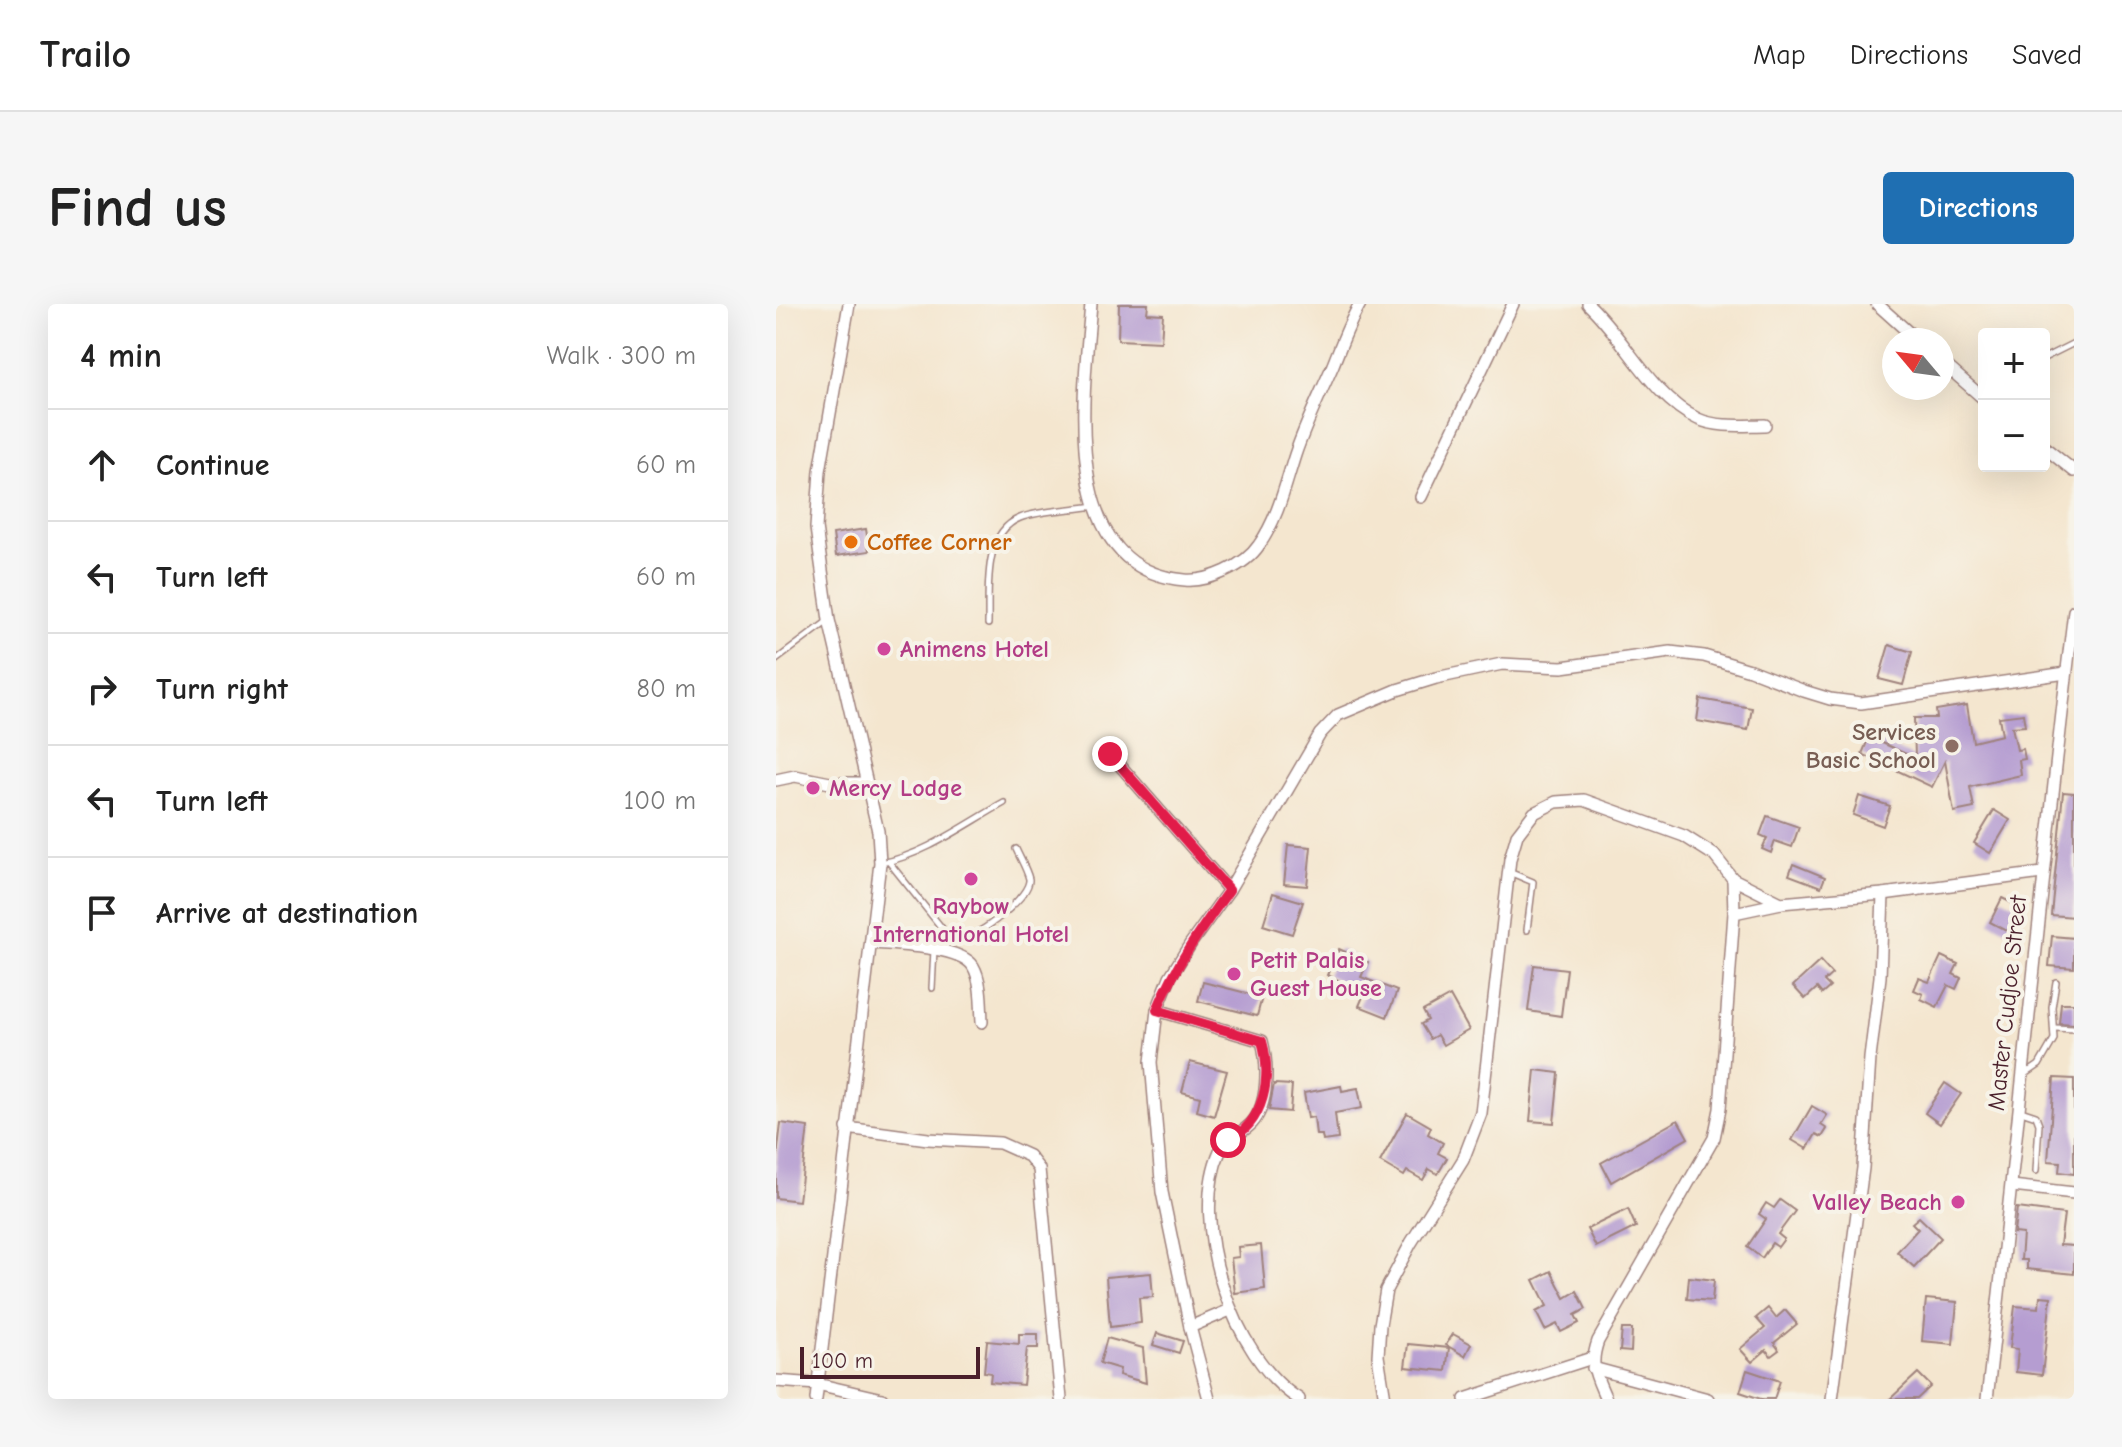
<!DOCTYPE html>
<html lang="en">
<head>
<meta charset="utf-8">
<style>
	:root { --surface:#fff; --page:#f6f6f6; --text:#222; --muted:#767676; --line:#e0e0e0; --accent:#1f6fb2 }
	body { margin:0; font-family:"Comic Neue",sans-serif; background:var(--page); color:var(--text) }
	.controls { position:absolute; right:24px; top:24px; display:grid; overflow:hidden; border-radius:8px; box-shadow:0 8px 32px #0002 }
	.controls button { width:72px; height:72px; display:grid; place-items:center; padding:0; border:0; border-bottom:2px solid var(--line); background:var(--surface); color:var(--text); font:40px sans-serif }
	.compass { position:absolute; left:1106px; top:24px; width:72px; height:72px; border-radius:50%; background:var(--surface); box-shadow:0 8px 32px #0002; rotate:299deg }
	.scale { position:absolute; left:24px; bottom:20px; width:180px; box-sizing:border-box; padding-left:8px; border:4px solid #4a1f2b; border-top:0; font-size:22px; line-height:28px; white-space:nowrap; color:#4a1f2b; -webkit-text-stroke:6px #f7f3e8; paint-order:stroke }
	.stop { position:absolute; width:24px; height:24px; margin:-18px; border:6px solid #e11d48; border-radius:50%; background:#fff }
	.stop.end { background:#e11d48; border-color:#fff; box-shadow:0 2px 8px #0008 }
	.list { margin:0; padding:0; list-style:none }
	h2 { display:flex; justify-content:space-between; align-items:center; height:104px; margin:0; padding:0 32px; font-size:34px }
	h2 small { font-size:26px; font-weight:400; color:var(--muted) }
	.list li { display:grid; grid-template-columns:52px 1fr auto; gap:24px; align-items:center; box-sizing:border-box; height:112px; padding:0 32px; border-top:2px solid var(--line) }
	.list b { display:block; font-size:30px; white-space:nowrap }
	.list em { font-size:26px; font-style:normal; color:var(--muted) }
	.icon { flex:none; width:44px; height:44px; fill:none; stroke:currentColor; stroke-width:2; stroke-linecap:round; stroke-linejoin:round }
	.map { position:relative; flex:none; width:1298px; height:1095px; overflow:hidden; border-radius:8px }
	header { display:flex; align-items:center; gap:48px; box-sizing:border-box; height:112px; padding:0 40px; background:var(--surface); border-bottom:2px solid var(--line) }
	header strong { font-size:38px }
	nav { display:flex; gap:44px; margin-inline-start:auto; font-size:28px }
	.intro { display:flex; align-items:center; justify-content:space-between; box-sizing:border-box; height:192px; padding:0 48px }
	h1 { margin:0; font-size:56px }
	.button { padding:20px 36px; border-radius:8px; background:var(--accent); color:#fff; font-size:28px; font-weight:700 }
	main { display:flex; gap:48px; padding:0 48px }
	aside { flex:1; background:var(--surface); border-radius:8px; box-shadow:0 8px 32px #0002 }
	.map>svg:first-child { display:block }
	.building { fill:#b59dd1 }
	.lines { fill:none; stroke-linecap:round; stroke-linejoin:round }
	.lane-casing { stroke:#9f827d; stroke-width:8 }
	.street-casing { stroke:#9f827d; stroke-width:14 }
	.lane { stroke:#fff; stroke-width:5 }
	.street { stroke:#fff; stroke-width:11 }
	.route { stroke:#e11d48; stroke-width:10 }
	.food-dot { fill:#e8710a; stroke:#f7f3e8; stroke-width:3 }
	.hotel-dot { fill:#d1479c; stroke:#f7f3e8; stroke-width:3 }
	.education-dot { fill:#8d6e63; stroke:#f7f3e8; stroke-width:3 }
	.labels { text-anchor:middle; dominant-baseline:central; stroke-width:8; stroke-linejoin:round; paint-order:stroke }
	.food-label { font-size:24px; font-weight:bold; fill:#c56008; stroke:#f7f3e8; text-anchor:start }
	.hotel-label { font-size:24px; font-weight:bold; fill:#b23c85; stroke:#f7f3e8; text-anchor:start }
	.education-label { font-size:24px; font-weight:bold; fill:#785e54; stroke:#f7f3e8; text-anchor:end }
	.street-label { font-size:24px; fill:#4a1f2b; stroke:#f7f3e8 }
</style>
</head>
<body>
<header>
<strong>Trailo</strong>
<nav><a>Map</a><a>Directions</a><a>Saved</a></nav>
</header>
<div class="intro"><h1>Find us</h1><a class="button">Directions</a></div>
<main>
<aside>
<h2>4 min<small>Walk · 300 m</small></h2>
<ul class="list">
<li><svg class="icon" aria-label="ahead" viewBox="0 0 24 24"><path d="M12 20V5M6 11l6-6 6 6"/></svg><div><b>Continue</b></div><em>60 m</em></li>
<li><svg class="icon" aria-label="left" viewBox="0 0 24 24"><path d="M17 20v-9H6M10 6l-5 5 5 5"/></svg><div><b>Turn left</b></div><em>60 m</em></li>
<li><svg class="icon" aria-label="right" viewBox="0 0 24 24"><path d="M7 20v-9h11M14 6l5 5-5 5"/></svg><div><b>Turn right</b></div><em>80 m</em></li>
<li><svg class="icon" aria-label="left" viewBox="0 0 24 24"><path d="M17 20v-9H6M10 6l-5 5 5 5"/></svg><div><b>Turn left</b></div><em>100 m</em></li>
<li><svg class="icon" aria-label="arrive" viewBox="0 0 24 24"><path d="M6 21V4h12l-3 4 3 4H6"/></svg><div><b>Arrive at destination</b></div></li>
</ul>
</aside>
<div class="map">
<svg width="1298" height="1095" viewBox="0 0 1298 1095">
	<rect width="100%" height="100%" fill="#f7f3e8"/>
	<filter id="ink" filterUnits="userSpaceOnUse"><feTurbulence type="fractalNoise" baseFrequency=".0125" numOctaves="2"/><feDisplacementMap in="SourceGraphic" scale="16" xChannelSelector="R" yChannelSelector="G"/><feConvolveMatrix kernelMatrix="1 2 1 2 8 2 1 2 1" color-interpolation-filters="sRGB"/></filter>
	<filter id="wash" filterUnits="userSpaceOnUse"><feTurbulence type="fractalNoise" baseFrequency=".006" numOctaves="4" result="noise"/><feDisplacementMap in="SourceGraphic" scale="32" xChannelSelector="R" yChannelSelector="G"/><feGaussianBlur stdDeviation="1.8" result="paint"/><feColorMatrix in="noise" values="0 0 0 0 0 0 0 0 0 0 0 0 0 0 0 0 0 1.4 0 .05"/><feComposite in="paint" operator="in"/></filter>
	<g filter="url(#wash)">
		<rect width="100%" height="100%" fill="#f4e6cf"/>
		<g id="blocks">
			<g class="building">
				<path d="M343 0H372L371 9 387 10 385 38 342 36Z"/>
				<path d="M90 225 93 247 60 252 57 230Z"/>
				<path d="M1113 341 1136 348 1127 381 1103 375Z"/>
				<path d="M924 395 976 404 972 426 921 417Z"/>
				<path d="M1191 401 1197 438 1226 431 1223 413 1247 410 1249 422 1236 423 1241 446 1247 445 1249 455 1243 456 1245 471 1194 483 1198 504 1178 508 1169 457 1156 483 1086 450 1093 433 1139 454 1138 414H1161L1160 406Z"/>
				<path d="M1287 488 1298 489V613L1275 611Z"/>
				<path d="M1083 492 1114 502 1107 522 1077 511Z"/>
				<path d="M1218 506 1234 516 1214 549 1198 539Z"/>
				<path d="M991 512 1023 523 1016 543 999 537 995 549 986 545 991 534 984 531Z"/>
				<path d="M512 541 535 543 531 582 508 580Z"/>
				<path d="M1017 560 1049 573 1045 583 1013 571Z"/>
				<path d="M497 589 527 598 516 630 487 621Z"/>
				<path d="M1226 594 1246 604 1233 628 1214 618Z"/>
				<path d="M1276 632 1298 634V664L1273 662Z"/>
				<path d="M563 645 592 658 585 673 621 687 611 713 583 702 589 688 551 671Z"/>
				<path d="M1165 652 1182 660 1177 670 1185 674 1180 685 1172 681 1161 703 1145 695 1147 690 1138 686 1143 674 1153 678Z"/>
				<path d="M1044 657 1056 670 1048 677 1054 683 1046 690 1041 684 1029 695 1017 682Z"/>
				<path d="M758 661 791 665 785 712 752 707Z"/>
				<path d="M427 678 486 693 481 712 422 697Z"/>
				<path d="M674 692 693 726 667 741 661 731 654 735 645 720 652 716 647 707Z"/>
				<path d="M1285 699H1298V720L1283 719Z"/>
				<path d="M414 758 451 767 438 812 421 807 424 793 406 788Z"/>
				<path d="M759 766 783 769 778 819 754 817Z"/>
				<path d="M1278 774 1298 775V870L1283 868 1284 858 1272 857Z"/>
				<path d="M1169 779 1185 790 1164 820 1149 809Z"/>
				<path d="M498 780 516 781 514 808 493 806Z"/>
				<path d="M565 782 566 787 582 784 586 804 559 809 562 835 547 837 546 831H540L538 813 532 814 528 789Z"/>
				<path d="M1036 802 1051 811 1045 821 1051 825 1046 833 1040 830 1031 845 1016 836Z"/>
				<path d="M631 809 655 823 652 830 667 839 662 849 671 854 662 870 653 865 647 876 631 867 628 872 604 858Z"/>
				<path d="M902 816 912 834 835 878 825 859Z"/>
				<path d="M5 819 32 823 23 897 0 894V862Z"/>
				<path d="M1004 896 1019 907 1002 930 1008 935 1002 943 996 939 986 954 971 943 990 915 983 910 990 899 998 904Z"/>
				<path d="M1241 904 1288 910 1284 941 1298 942V970L1251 965V956H1245L1247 930 1238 929Z"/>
				<path d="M852 905 860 923 820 943 811 925Z"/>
				<path d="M1143 913 1165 934 1138 963 1121 948 1142 925 1136 919Z"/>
				<path d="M485 941 489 985 459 989 455 954 463 953 462 943Z"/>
				<path d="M775 967 789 994 801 987 810 1005 799 1011 803 1019 785 1028 781 1020 769 1026 760 1008 771 1002 758 976Z"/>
				<path d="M375 969 377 993 363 994 365 1019 334 1023 330 973Z"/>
				<path d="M913 973 938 976 936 997 911 995Z"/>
				<path d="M1264 992 1275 993 1266 1071 1240 1068 1242 1045 1234 1044 1239 1002 1263 1004Z"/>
				<path d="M1150 995 1181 998 1177 1040 1146 1037Z"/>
				<path d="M992 1004 1000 1014 1009 1006 1021 1020 998 1039 1003 1046 995 1052 990 1046 976 1058 964 1045 989 1024 980 1014Z"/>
				<path d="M846 1025H856L855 1048 844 1047Z"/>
				<path d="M381 1029 407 1037 403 1049 377 1041Z"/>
				<path d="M243 1030H262V1044H251L247 1081 214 1078 215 1069 208 1068 211 1037 243 1040Z"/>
				<path d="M677 1030 695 1040 689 1052 670 1041Z"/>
				<path d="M331 1034 367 1044 370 1079 343 1071 344 1065 324 1059Z"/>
				<path d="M632 1040 673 1044 670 1067 629 1063Z"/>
				<path d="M971 1066 1004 1077 998 1095H985L964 1088Z"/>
				<path d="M1142 1069 1155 1082 1141 1095H1114Z"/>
			</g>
		</g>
	</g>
	<g filter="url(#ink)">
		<use href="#blocks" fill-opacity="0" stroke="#9f827d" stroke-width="2"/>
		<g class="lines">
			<defs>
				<g id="lane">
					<path d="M1268 54 1298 39"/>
					<path d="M212 320C213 287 206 229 244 214 264 206 296 206 318 202"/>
					<path d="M0 356 52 317"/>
					<path d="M113 558 169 628V647"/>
					<path d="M105 559C149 551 190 520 228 499"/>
					<path d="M733 568 757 578 751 626"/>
					<path d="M169 628C178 632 185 634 194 631 209 628 255 591 253 575 251 566 244 554 240 545"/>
					<path d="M156 684 158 646"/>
					<path d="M1279 724 1298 725"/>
					<path d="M1247 772 1263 761 1278 735 1276 703 1280 678"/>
					<path d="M1245 807 1260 812 1263 820 1260 867"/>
				</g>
				<g id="street">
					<path d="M315 0C308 88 281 266 409 276 433 278 469 262 483 241 502 214 509 182 519 151 529 121 544 91 557 61 565 41 573 19 584 0"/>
					<path d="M812 0C849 34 876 94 922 115 942 124 968 121 989 121"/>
					<path d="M1101 0 1141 36"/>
					<path d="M1166 58 1208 95"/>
					<path d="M1268 143 1298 167"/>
					<path d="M645 193 737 0"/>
					<path d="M334 450 453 586"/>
					<path d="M0 476 19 472 54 479H91"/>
					<path d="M958 609 1005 599 1107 590 1266 569"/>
					<path d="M95 639C118 641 184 642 197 662 206 677 205 701 206 718"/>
					<path d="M381 706 486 737C492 760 493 800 476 819 466 830 451 833 444 847 412 918 457 1055 523 1095"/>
					<path d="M71 824 152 835 224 839 253 852 263 865 285 1095"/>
					<path d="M1236 882 1298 889"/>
					<path d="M414 1023 454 1006"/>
					<path d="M817 1064 932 1095"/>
					<path d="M0 1077 41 1080 106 1095"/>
					<path d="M40 1095 104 559 102 527 53 316 40 224 44 167 73 0"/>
					<path d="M433 1095 414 1023 386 888 375 758 381 706 394 673 415 639 453 586 544 430 562 411 621 386 660 374 726 360 786 363 894 348 928 352 974 366 1028 387 1054 395 1085 399 1290 369"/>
					<path d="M609 1095 602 1052 604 1021 610 986 635 939 687 856 705 809 734 555 741 531 758 509 780 498 808 496 908 532 938 551 957 575 1005 599"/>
					<path d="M689 1095 816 1054"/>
					<path d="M830 1095C820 1071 813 1062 822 1037L938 834 944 805 958 609 957 575"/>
					<path d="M1056 1095 1087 864 1094 754 1104 673 1107 590"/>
					<path d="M1211 1095C1242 832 1266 569 1298 307"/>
				</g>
			</defs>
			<use href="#lane" class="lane-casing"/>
			<use href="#street" class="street-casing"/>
			<use href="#lane" class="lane"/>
			<use href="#street" class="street"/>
		</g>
	</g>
	<g class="lines" filter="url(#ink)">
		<path class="route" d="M334 450 453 586C425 625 399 662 381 706L486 737C496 773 489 819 452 836"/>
	</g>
	<circle class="food-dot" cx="75" cy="238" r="8"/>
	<g class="hotel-dot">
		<circle cx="108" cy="345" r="8"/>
		<circle cx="37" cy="484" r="8"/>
		<circle cx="195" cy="575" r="8"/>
		<circle cx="458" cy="670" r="8"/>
		<circle cx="1182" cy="898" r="8"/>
	</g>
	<circle class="education-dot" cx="1176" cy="442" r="8"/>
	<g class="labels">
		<g class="food-label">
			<text x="91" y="238">Coffee Corner</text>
		</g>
		<g class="hotel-label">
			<text x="124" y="345">Animens Hotel</text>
			<text x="53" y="484">Mercy Lodge</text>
			<text x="195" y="602" text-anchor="middle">Raybow<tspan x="195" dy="28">International Hotel</tspan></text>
			<text x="474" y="656">Petit Palais<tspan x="474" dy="28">Guest House</tspan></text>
			<text x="1166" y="898" text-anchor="end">Valley Beach</text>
		</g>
		<g class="education-label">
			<text x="1160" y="428">Services<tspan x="1160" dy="28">Basic School</tspan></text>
		</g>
		<g class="street-label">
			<text transform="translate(1231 699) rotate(-84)">Master Cudjoe Street</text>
		</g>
	</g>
</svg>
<div class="controls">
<button>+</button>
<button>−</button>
</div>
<svg class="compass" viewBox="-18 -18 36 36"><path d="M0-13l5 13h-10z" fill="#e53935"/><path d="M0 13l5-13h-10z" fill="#767676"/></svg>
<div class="scale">100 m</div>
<div class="stop" style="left:452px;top:836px"></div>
<div class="stop end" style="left:334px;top:450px"></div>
</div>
</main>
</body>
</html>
